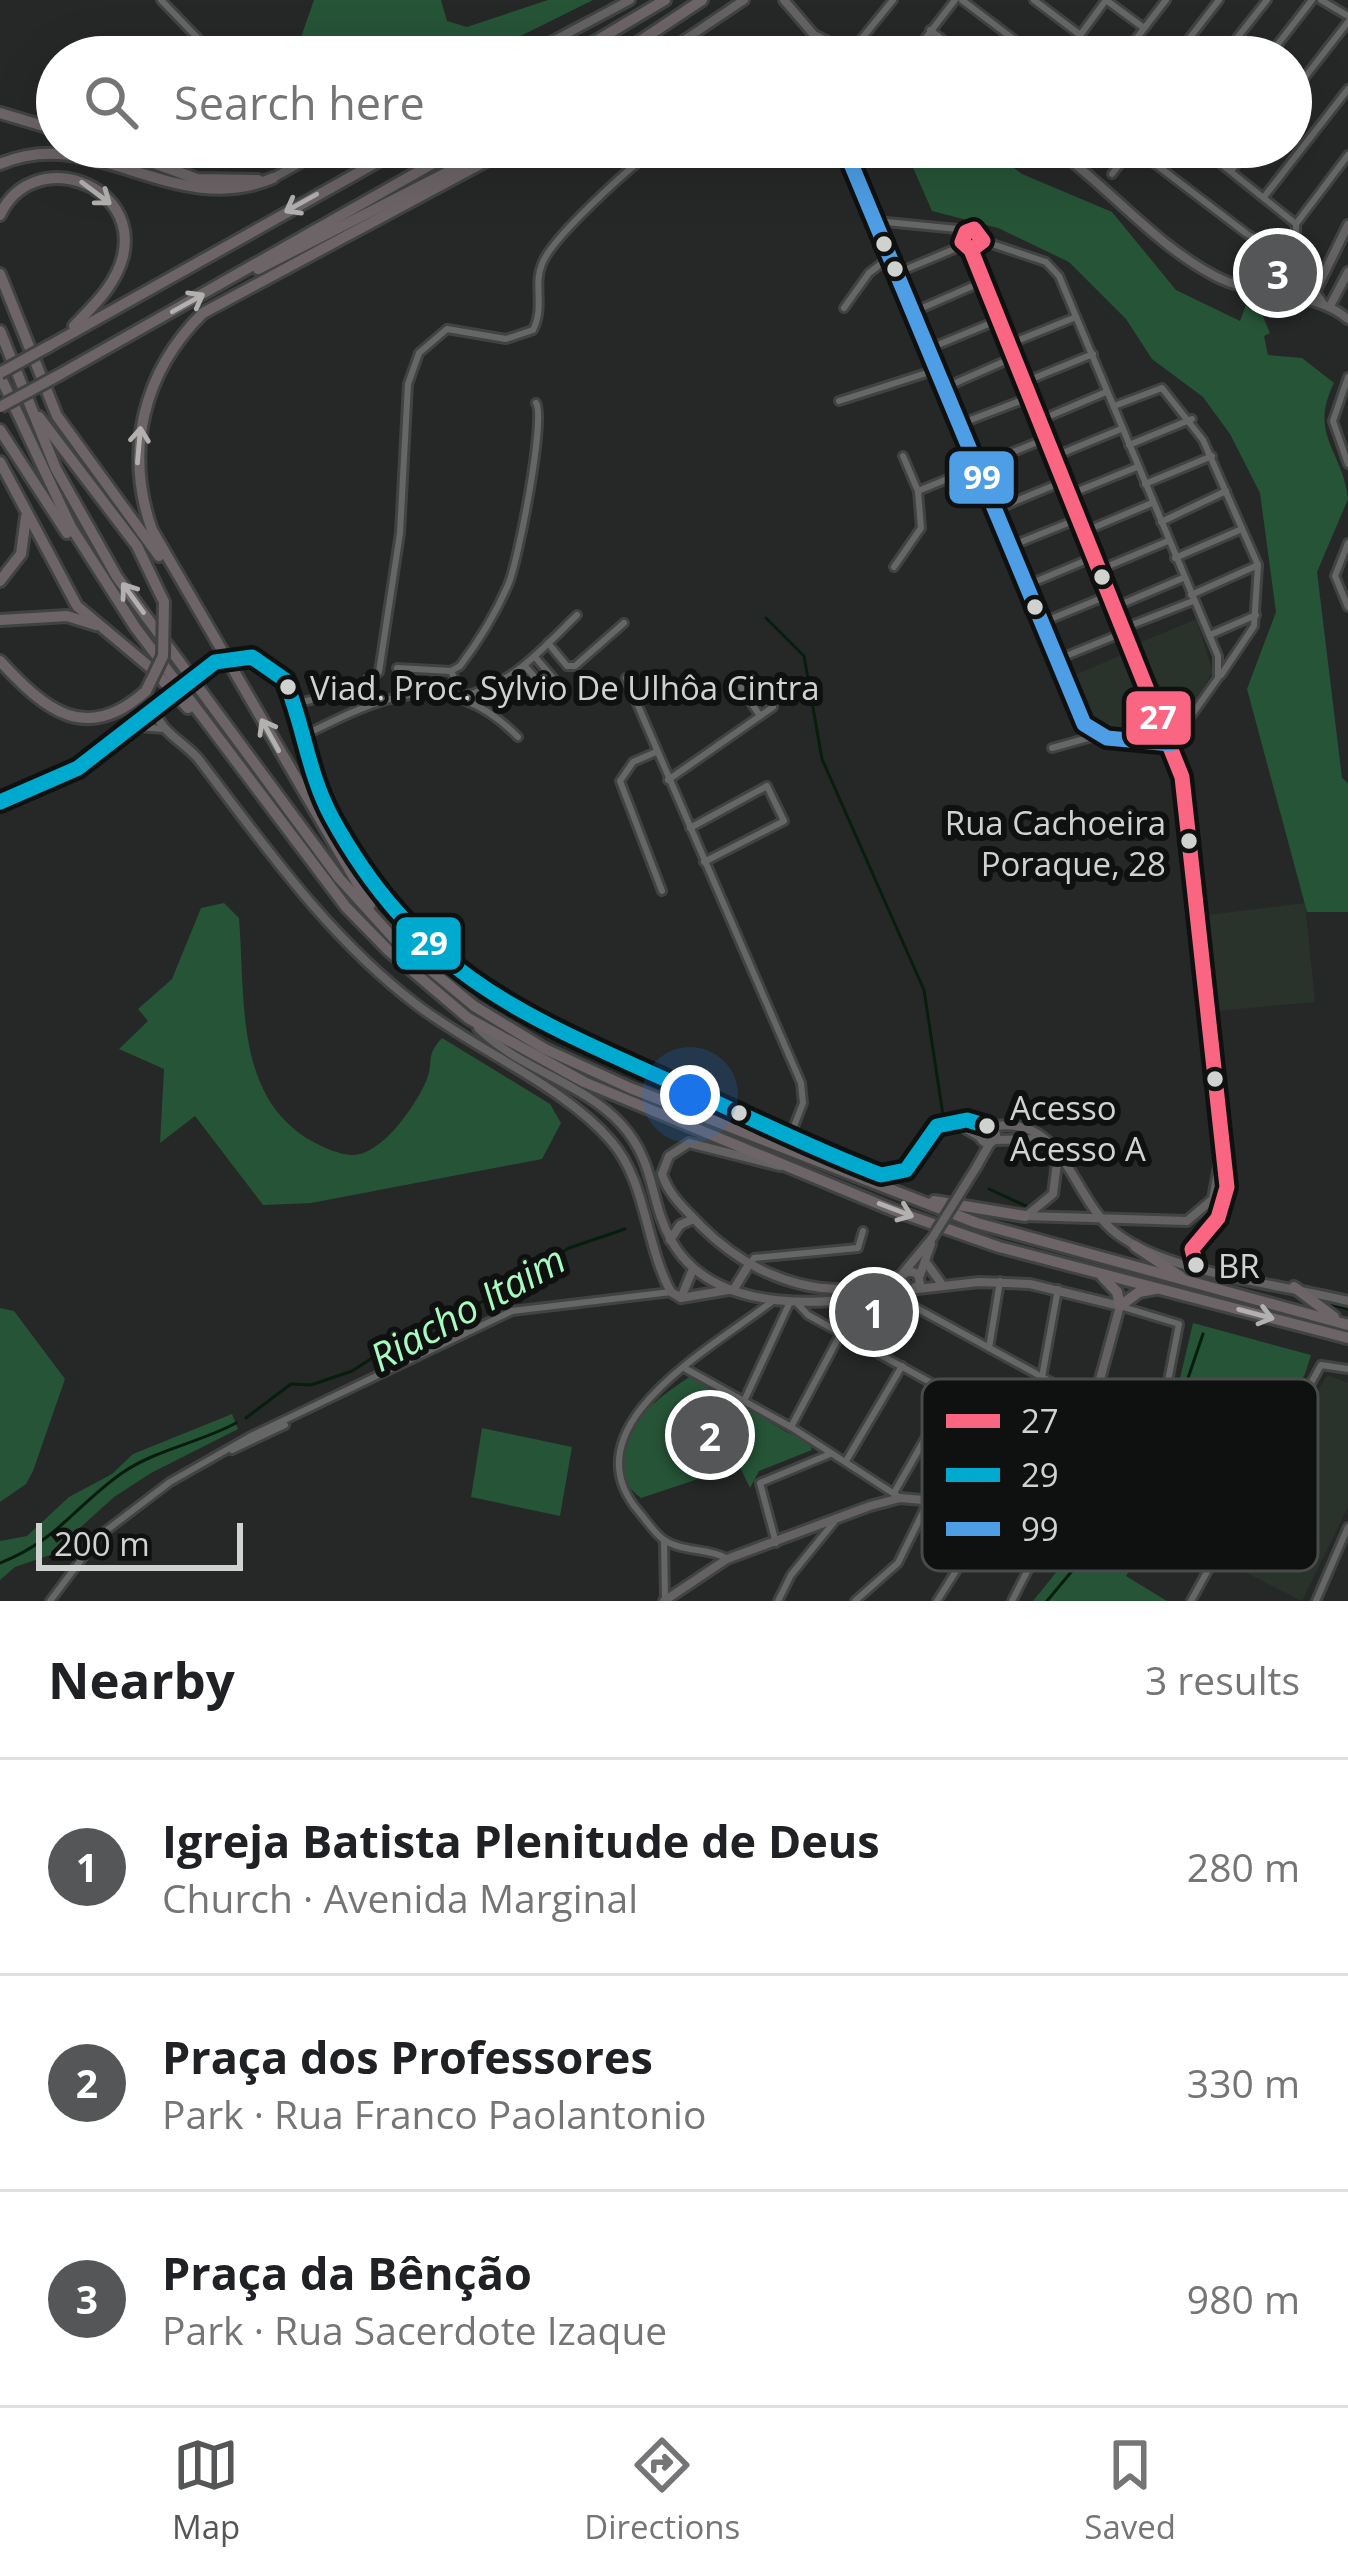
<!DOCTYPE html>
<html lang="en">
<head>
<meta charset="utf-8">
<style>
	:root { --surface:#fff; --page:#f2f2f2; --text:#202124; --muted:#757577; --line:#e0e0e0; --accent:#545657 }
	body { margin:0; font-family:"Open Sans",sans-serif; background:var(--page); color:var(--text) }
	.scale { position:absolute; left:36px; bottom:30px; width:207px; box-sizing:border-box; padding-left:12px; border:6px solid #d0d2d0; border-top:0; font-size:33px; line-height:42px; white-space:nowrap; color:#d0d2d0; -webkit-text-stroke:9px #0f1110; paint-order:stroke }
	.you { position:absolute; left:690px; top:1095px; width:42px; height:42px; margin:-30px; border:9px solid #fff; border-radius:50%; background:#1a73e8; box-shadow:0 0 0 18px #1a73e833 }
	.badge { display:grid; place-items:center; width:78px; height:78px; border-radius:50%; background:var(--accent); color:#fff; font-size:39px; font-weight:700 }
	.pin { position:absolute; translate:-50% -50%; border:6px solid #fff; box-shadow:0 3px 12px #0006 }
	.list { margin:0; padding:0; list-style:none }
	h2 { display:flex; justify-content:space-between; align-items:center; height:156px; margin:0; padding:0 48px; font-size:51px }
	h2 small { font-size:39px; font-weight:400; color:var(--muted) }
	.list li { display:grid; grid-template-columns:78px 1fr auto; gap:36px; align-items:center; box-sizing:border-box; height:216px; padding:0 48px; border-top:3px solid var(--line) }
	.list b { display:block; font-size:45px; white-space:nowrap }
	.list p { margin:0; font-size:39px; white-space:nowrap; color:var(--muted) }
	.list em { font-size:39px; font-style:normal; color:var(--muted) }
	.icon { flex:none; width:66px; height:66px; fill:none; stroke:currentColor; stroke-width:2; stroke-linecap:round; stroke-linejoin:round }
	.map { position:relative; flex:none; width:1348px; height:1601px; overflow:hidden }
	.search { position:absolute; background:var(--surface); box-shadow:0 12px 48px #0002; left:36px; right:36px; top:36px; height:132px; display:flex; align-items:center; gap:30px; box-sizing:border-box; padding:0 42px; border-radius:66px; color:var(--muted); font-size:45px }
	.sheet { height:804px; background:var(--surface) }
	nav { display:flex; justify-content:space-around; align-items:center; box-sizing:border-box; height:168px; border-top:3px solid var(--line); background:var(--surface); font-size:33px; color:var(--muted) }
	nav a { display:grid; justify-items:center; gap:6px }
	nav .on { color:var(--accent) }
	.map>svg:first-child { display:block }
	.built { fill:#29322b }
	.green { fill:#265437 }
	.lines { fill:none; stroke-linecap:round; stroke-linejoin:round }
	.stream { stroke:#071d0e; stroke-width:3 }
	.street-casing { stroke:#414342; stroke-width:12 }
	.secondary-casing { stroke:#414342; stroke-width:14 }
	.highway-casing { stroke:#414342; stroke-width:16 }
	.street { stroke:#656665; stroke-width:6 }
	.secondary { stroke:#646262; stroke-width:8 }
	.highway { stroke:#6c6467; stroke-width:10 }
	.secondary-bridge-casing { stroke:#414342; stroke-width:14; stroke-linecap:butt }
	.highway-bridge-casing { stroke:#414342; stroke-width:16; stroke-linecap:butt }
	.secondary-bridge { stroke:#646262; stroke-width:8 }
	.highway-bridge { stroke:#6c6467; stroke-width:10 }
	.bus-1-casing { stroke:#0f1110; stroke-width:24 }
	.bus-2-casing { stroke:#0f1110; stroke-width:24 }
	.bus-3-casing { stroke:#0f1110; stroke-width:24 }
	.bus-1 { stroke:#fa6682; stroke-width:15 }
	.bus-2 { stroke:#00a9ce; stroke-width:15 }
	.bus-3 { stroke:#4d9ee5; stroke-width:15 }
	.oneway { stroke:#b2b1b0 }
	.bus-dot { fill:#d0d2d0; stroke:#0f1110; stroke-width:4.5 }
	.labels { text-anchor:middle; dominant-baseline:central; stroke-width:12; stroke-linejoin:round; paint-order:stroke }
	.bus-label { font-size:33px; fill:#d0d2d0; stroke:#0f1110; text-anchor:start }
	.water-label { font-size:39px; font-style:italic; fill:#a8fbc0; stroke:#0f1110 }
	.key { fill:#0f1110; stroke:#494b4a; stroke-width:3 }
	.key-label { font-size:33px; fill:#d0d2d0 }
	.line-badge { stroke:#0f1110; stroke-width:4.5 }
	.badge-label { font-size:33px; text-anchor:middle; font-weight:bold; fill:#fff }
</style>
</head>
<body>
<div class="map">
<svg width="1348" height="1601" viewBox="0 0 1348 1601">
	<rect width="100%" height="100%" fill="#262827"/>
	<g class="built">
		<path d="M1196 619 1213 672 1194 702 1176 716 1137 644Z"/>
		<path d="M1128 652 1158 723 1148 738 1095 726 1070 677Z"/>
		<path d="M1305 903 1315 1002 1216 1011 1208 915Z"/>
		<path d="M1327 1375 1348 1383V1507L1302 1601 1225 1562Z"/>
	</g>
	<g class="green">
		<path d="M314 0H441L447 21 467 27 548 0H593L478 57H294Z"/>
		<path d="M904 147H986L1022 174 1112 212 1176 290 1240 321 1248 299 1259 307 1270 333 1264 336 1268 355 1302 358 1334 383C1308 435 1343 451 1348 499L1317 572 1342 778 1348 783V912H1307L1247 689 1276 612 1260 493 1230 434 1203 397 1152 359 1126 319 1069 262 998 228 932 211Z"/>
		<path d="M224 903 239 918C246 1006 233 1110 328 1149 353 1159 364 1157 385 1139 400 1126 420 1097 427 1079 434 1061 425 1056 442 1038L550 1104 561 1123 542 1159 311 1203 263 1205 195 1116 160 1143 164 1069 119 1049 148 1021 138 1009 172 979 201 908Z"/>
		<path d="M0 1308 14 1311 65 1379 33 1471 26 1484 0 1502Z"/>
		<path d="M1193 1323 1311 1355 1305 1374 1236 1493 1196 1464 1126 1576 1167 1601H1033L1154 1451 1173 1408Z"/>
		<path d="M693 1375 788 1433 807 1439 812 1450 759 1471 750 1488 735 1457 696 1471 698 1479 641 1498C583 1453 655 1398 693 1375Z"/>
		<path d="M232 1414 238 1429 151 1473 114 1497 50 1555 15 1567 0 1580V1541L27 1536 69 1497 112 1474 133 1454Z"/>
		<path d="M482 1428 572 1447 560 1516 471 1497Z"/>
	</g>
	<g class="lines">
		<g class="stream">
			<path d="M766 618 804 656 822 759 924 990 943 1115"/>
			<path d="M989 1189 1028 1207"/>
			<path d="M1273 1289 1298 1296"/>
			<path d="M1319 1301 1348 1309"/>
			<path d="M246 1418 291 1384 311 1385 352 1371 413 1332 495 1296 569 1248 625 1229"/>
			<path d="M0 1563C57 1541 75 1506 122 1473 157 1449 199 1443 236 1423"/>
			<path d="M1047 1601 1138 1492 1168 1437 1203 1334"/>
		</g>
		<defs>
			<g id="street">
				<path d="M161 0 216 57"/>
				<path d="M962 0 1037 57"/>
				<path d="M1034 0 1079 34"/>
				<path d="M1106 0 1144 28"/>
				<path d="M1321 0 1348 16"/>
				<path d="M930 30 965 57"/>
				<path d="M837 57 850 53 893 0"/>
				<path d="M911 57 955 0"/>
				<path d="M1064 57 1106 0"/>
				<path d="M1122 57 1166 0"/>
				<path d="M1175 57 1219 0"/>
				<path d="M1222 57 1267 0"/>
				<path d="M1268 57 1312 0"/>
				<path d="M1291 95 1348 22"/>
				<path d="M1133 147 1247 234 1296 262"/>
				<path d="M1200 147 1296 224V262L1324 304"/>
				<path d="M1231 171 1250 147"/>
				<path d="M1112 174 1133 147"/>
				<path d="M1264 197 1348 89"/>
				<path d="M876 221 968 230"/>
				<path d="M1296 224 1348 155"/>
				<circle cx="972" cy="239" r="10"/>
				<path d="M983 241 1046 262 1059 276 1218 656V678L1171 744"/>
				<path d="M897 273 964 245"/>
				<path d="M844 308 869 273 890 257"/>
				<path d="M913 312 982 282"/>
				<path d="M1007 345 1076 317"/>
				<path d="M928 349 996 321"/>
				<path d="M1348 377 1333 421 1348 464"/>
				<path d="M1022 383 1093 354"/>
				<path d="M944 388 1012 358"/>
				<path d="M839 401 936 370"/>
				<path d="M1114 406 1162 388 1203 440 1258 565 1254 626 1221 675"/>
				<path d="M1038 421 1106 392"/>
				<path d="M960 424 1028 398"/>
				<path d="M1129 445 1192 419"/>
				<path d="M903 456 918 491 1045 439"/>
				<path d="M1053 457 1121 429"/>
				<path d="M1145 484 1212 456"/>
				<path d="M1068 495 1137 467"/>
				<path d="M997 509 1062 482"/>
				<path d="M1161 522 1226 491"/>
				<path d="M1083 532 1152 503"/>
				<path d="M1348 543 1335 576 1348 607"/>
				<path d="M1011 546 1078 519"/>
				<path d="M1175 558 1242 529"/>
				<path d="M894 567 921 528 918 491"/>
				<path d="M1099 570 1168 541"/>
				<path d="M1025 586 1094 557"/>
				<path d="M1191 595 1258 565"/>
				<path d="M1115 607 1183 578"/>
				<path d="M1041 623 1109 595"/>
				<path d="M1124 628 1193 601"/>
				<path d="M1210 635 1256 615"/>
				<path d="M548 643 567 666H575L624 623"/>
				<path d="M535 657 560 686"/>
				<path d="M1056 660 1125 632"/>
				<path d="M525 666 549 694"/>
				<path d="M397 668 451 671 460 666C478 642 496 613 508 585 518 563 546 417 536 403"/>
				<path d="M451 671 463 696C512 685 542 649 577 615"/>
				<path d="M626 678 801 1083 803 1103 791 1134"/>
				<path d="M740 685 760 716"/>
				<path d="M295 704 353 689 379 672 400 533 408 384 419 353 447 329 506 339 533 330C545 307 533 285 542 264 552 237 632 165 658 147"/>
				<path d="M138 727 164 729"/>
				<path d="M301 737C380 697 447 664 518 737"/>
				<path d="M1052 748 1099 735"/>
				<path d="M656 752 633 762 620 781 662 891"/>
				<path d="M668 780 773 707"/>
				<path d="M0 802 78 768 155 709"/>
				<path d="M690 828 767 786 784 821 704 862"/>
				<path d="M748 1266 754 1258 858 1248 863 1231"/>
				<path d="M891 1294 1093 1405"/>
				<path d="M796 1302 808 1315 1055 1451 1036 1554"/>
				<path d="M989 1348 1000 1281"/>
				<path d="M686 1369 791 1427 899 1497"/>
				<path d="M1042 1377 1058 1289"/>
				<path d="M744 1401 790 1302"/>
				<path d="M791 1427 841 1333"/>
				<path d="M232 1450 285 1425"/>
				<path d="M846 1461 902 1366"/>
				<path d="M894 1493 951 1393"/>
				<path d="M958 1503 1000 1421"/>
				<path d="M664 1540 665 1600"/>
				<path d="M776 1543 760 1483 830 1454"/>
				<path d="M726 1558C708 1548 682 1552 664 1540 655 1534 646 1520 639 1512 565 1426 714 1347 774 1300"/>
				<path d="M50 1601 99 1536 170 1482 251 1436 512 1311 671 1292"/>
				<path d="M778 1601 791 1575 834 1522"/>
				<path d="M855 1601 898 1563 929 1500"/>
				<path d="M937 1601 975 1541 984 1501"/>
				<path d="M1012 1601 1036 1554 1113 1482 1148 1439 1164 1402 1179 1324 1123 1307"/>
				<path d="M1191 1601 1321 1365 1348 1369"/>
				<path d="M1316 1601 1348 1527"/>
			</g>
			<g id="secondary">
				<path d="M784 0 814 35 858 57"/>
				<path d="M523 57 630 0"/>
				<path d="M659 57 744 0"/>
				<path d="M844 147 1084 724 1107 738 1171 744"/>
				<path d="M1053 147C1108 186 1155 245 1215 276 1256 298 1312 289 1348 319"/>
				<path d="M273 178 329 147"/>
				<path d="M971 250 1182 777 1227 1187 1218 1218 1192 1249 1196 1265"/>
				<path d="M1315 292 1348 225"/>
				<path d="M1330 306 1348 272"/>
				<path d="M234 657 267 663 285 680 313 781 334 821 381 895 458 971 559 1033 881 1175 906 1170 937 1126 967 1120 987 1126"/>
				<path d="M162 702 156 708C156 731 187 743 200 761 267 849 329 938 417 1005 476 1050 564 1086 611 1141 647 1182 645 1245 671 1292L681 1298 734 1289"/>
				<path d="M478 1028C519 1069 582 1082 621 1124 656 1162 649 1201 671 1240 714 1318 834 1306 906 1290"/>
				<path d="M955 1122 980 1137"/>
				<circle cx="988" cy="1135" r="8"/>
				<path d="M990 1127C1065 1112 1070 1197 1116 1233 1168 1274 1282 1284 1348 1301"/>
				<path d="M995 1140 1035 1139 1057 1163 1053 1194 1026 1216"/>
				<path d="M780 1166 689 1143 669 1156 662 1174C669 1196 686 1210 701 1226 756 1281 838 1310 910 1271L918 1274 920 1284 909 1291 901 1278"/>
				<path d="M977 1166 990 1143"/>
				<path d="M1025 1216 1187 1221 1213 1199 1220 1161"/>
				<path d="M670 1240 680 1225 693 1219"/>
				<path d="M925 1261 941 1283"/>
				<path d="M903 1273 933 1237"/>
				<path d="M920 1275 931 1244"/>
				<path d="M734 1289 748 1266"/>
				<path d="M681 1298 693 1269"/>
				<path d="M664 1601 727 1559 870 1506 900 1498 958 1503 991 1498 1055 1451 1093 1405 1120 1306 1030 1284 979 1282 917 1289"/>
			</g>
			<g id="highway">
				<path d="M569 57 665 0"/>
				<path d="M616 57 702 0"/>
				<path d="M0 113 57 130"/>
				<path d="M111 147 197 179 258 180"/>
				<path d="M0 164C94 123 174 220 273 178"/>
				<path d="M0 215C32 146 140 182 123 256 116 285 93 306 74 326"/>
				<path d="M258 269 497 147"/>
				<path d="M0 274 57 416 159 556"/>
				<path d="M0 331 56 469 117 577 339 878 397 942 474 1006 545 1049 630 1088 977 1223 1348 1325"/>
				<path d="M49 346 404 147"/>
				<path d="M59 375 462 147"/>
				<path d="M0 376 71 527 135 627 346 907 389 951 468 1018 584 1082 893 1210 999 1247 1348 1338"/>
				<path d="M39 417 137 546 164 602"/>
				<path d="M0 430 67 533"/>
				<path d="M0 462 77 606 152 669 188 708"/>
				<path d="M0 581 21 554 26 517"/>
				<path d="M0 620 67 616 96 625"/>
				<path d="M0 661C45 710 86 745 146 691"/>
				<path d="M370 905 152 530C124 451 143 372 203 313L512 147"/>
				<path d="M934 1201 1025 1216"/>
				<path d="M1135 1246 1181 1277"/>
				<path d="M1102 1276 1117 1292 1120 1306 1139 1292 1155 1289"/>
				<path d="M1294 1287 1334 1317"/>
			</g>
		</defs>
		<use href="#street" class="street-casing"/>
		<use href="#secondary" class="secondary-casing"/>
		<use href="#highway" class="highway-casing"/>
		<use href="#street" class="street"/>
		<use href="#secondary" class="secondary"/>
		<use href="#highway" class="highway"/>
		<defs>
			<g id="secondary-bridge">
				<path d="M162 702 205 668 234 657"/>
				<path d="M934 1235 977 1166"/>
			</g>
			<g id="highway-bridge">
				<path d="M0 373 49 346"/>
				<path d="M0 407 59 375"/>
				<path d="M146 691 163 656 164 602"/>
			</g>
		</defs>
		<use href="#secondary-bridge" class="secondary-bridge-casing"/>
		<use href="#highway-bridge" class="highway-bridge-casing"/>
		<use href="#secondary-bridge" class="secondary-bridge"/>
		<use href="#highway-bridge" class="highway-bridge"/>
		<defs>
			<path id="bus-1" d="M971 250 983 241 974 229 966 232 962 242 971 250 1182 777 1227 1187 1218 1218 1192 1249 1196 1265"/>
			<path id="bus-2" d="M0 802 78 768 215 662 252 657 285 680C304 726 308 774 332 818 419 976 525 1016 680 1086 747 1116 812 1149 881 1175L906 1170 937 1126 967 1120 987 1126"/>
			<path id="bus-3" d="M844 147 1084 724 1107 738 1171 744"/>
		</defs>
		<use href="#bus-1" class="bus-1-casing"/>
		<use href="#bus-2" class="bus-2-casing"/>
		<use href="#bus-3" class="bus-3-casing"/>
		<use href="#bus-1" class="bus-1"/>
		<use href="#bus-2" class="bus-2"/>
		<use href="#bus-3" class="bus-3"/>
	</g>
	<defs><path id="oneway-shaft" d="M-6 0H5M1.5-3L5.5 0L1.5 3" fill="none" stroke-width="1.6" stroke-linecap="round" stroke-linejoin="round" transform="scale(3)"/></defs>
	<g class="oneway">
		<use href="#oneway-shaft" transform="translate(96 193) rotate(37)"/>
		<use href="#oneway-shaft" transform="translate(301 203) rotate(151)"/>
		<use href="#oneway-shaft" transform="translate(188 303) rotate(-29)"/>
		<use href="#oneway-shaft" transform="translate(139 445) rotate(-85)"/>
		<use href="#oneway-shaft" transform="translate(133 598) rotate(-126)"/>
		<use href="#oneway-shaft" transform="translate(270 735) rotate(-119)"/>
		<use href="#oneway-shaft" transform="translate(896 1210) rotate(21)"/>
		<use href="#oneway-shaft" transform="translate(1256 1314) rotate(15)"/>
	</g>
	<g class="bus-dot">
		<circle cx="884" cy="244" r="10"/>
		<circle cx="895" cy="269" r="10"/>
		<circle cx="1102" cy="577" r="10"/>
		<circle cx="1035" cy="607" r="10"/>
		<circle cx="288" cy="687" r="10"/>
		<circle cx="1189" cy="841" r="10"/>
		<circle cx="1215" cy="1079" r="10"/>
		<circle cx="739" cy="1113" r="10"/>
		<circle cx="987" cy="1126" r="10"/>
		<circle cx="1196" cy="1265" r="10"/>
	</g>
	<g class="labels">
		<g class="bus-label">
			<text x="310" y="687">Viad. Proc. Sylvio De Ulhôa Cintra</text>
			<text x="1166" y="822" text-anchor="end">Rua Cachoeira<tspan x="1166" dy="41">Poraque, 28</tspan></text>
			<text x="1010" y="1107">Acesso<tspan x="1010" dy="41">Acesso A</tspan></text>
			<text x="1218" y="1265">BR</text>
		</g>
		<g class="water-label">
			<text transform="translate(467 1307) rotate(-29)">Riacho Itaim</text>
		</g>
	</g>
	<rect x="922" y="1379" width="396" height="192" rx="18" class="key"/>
	<rect x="946" y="1414" width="54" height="14" fill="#fa6682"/>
	<rect x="946" y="1468" width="54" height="14" fill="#00a9ce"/>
	<rect x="946" y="1522" width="54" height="14" fill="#4d9ee5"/>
	<g class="key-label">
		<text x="1021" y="1433">27</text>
		<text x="1021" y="1487">29</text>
		<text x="1021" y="1541">99</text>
	</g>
	<g class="line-badge">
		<rect x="947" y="449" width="69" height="57" rx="12" fill="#4d9ee5"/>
		<rect x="1124" y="689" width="69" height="58" rx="12" fill="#fa6682"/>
		<rect x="394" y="915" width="69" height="57" rx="12" fill="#00a9ce"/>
	</g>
	<g class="badge-label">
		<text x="982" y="489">99</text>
		<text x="1158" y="729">27</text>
		<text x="429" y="955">29</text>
	</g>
</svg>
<div class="scale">200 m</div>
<div class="you"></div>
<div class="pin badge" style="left:874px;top:1312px">1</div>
<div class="pin badge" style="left:710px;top:1435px">2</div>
<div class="pin badge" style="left:1278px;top:273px">3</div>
<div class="search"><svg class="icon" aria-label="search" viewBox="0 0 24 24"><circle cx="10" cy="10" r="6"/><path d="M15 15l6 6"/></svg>Search here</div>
</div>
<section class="sheet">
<h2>Nearby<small>3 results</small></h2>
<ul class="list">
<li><span class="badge">1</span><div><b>Igreja Batista Plenitude de Deus</b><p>Church · Avenida Marginal</p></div><em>280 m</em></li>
<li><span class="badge">2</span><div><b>Praça dos Professores</b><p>Park · Rua Franco Paolantonio</p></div><em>330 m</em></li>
<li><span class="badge">3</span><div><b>Praça da Bênção</b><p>Park · Rua Sacerdote Izaque</p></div><em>980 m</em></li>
</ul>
</section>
<nav>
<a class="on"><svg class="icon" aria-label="map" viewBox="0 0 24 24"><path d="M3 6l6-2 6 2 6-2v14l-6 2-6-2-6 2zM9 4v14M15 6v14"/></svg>Map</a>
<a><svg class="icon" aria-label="directions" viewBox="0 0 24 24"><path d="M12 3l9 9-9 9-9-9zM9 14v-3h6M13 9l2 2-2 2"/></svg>Directions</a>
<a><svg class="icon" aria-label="saved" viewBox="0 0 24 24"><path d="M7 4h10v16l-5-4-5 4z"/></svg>Saved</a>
</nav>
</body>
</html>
